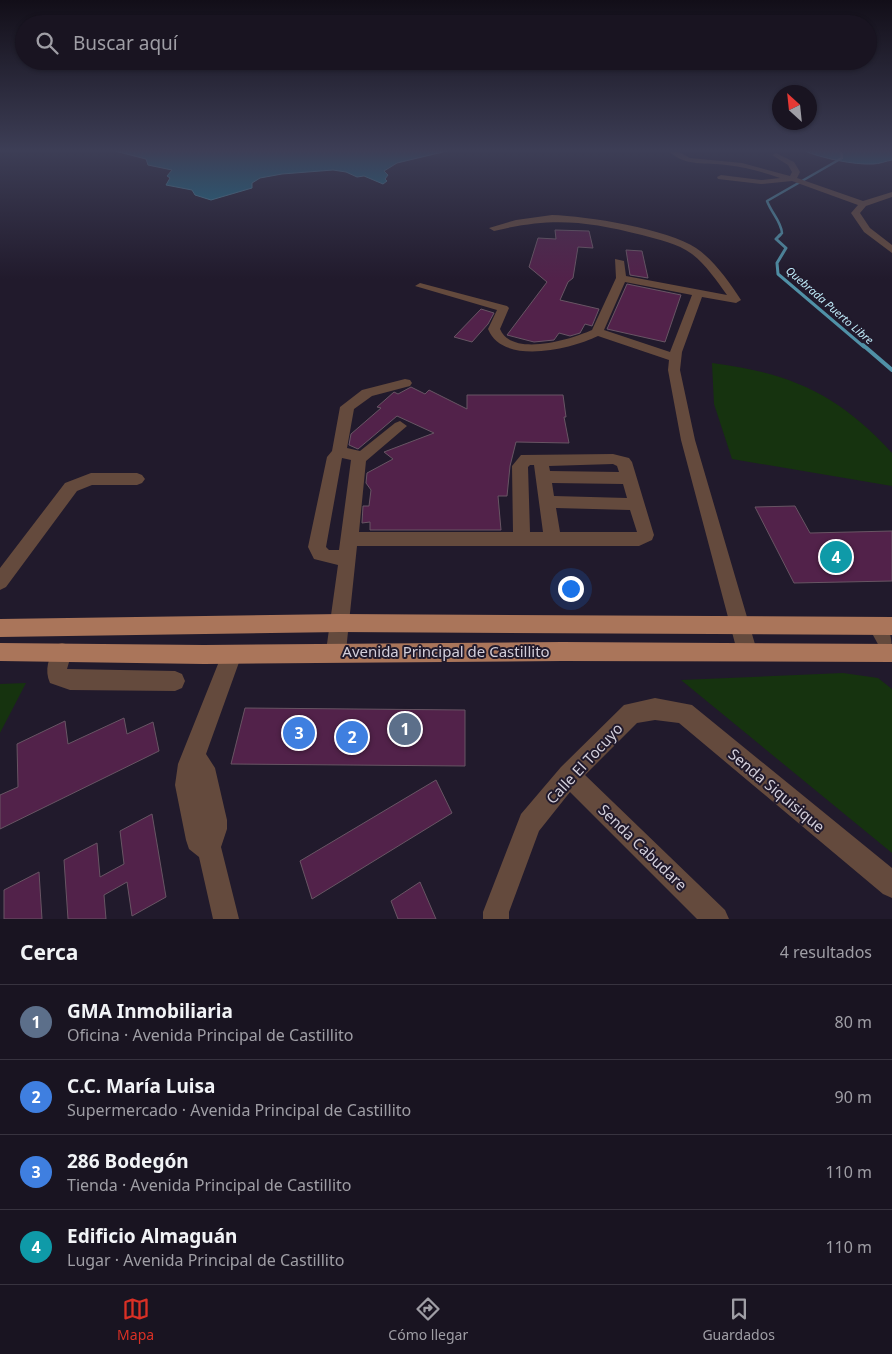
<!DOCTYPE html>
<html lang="es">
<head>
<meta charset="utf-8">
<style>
	:root { --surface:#191421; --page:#26212e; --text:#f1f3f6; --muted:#9f9ea5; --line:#37333f; --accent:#d93025 }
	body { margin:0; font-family:"Noto Sans",sans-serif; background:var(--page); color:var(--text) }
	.compass { position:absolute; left:772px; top:85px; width:45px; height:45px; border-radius:50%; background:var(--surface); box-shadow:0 1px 4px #0004; rotate:333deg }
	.you { position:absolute; left:570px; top:588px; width:18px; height:18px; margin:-12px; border:4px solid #fff; border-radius:50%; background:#1a73e8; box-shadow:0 0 0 8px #1a73e833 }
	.badge { display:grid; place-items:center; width:32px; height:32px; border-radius:50%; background:var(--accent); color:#fff; font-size:16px; font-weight:700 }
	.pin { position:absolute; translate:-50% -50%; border:2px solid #fff; box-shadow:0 1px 5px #0006 }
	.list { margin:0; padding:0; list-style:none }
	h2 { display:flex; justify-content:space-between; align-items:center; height:65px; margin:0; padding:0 20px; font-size:21px }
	h2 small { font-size:16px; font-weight:400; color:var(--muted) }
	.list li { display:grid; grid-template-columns:32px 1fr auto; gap:15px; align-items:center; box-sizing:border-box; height:75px; padding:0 20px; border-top:1px solid var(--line) }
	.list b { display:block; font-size:19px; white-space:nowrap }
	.list p { margin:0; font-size:16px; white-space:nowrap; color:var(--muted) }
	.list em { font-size:16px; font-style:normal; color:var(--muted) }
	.icon { flex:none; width:28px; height:28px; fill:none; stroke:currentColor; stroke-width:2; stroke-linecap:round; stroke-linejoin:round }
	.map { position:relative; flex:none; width:892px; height:919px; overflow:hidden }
	.search { position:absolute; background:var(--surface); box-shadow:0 1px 4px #0004; left:15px; right:15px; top:15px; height:55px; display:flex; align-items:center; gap:12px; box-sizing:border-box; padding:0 18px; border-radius:28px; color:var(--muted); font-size:19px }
	.sheet { height:365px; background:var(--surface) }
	nav { display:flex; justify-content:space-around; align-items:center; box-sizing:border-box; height:70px; border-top:1px solid var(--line); background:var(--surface); font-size:14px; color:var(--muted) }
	nav a { display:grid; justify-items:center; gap:2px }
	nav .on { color:var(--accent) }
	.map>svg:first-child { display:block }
	.green { fill:#16330f }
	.water { fill:#187791; stroke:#5091a7 }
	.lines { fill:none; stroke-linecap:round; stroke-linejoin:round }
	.stream-far2 { stroke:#5091a7; stroke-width:2.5 }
	.stream-far1 { stroke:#5091a7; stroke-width:3 }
	.stream { stroke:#5091a7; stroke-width:4 }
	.building { fill:#52224a; stroke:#685564 }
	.minor { fill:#644a3d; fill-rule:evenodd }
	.major { fill:#aa755a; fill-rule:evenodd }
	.labels { text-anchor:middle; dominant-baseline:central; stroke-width:4; stroke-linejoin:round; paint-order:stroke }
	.far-water-label { font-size:11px; font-style:italic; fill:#bee9f8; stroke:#211a2c }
	.near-street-label { font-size:15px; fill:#d3cfdb; stroke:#211a2c }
</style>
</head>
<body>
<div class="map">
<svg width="892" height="919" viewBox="0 0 892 919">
	<rect width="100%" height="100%" fill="#211a2c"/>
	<g class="green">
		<path d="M712 363C790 373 838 394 892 453V486L732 459 714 404Z"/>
		<path d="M843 673 878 678 892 689V853L681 680Z"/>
		<path d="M26 683 0 733V684Z"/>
	</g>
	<g class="water">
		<path d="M115 151H447L397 163 384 171 388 175 385 179 387 181 383 184 364 176 357 177 346 172 333 170 282 174 260 178 252 183V188L211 200 195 195 192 190 166 185 170 178 167 176 172 170 148 165 146 159Z"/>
		<path d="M805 151H892V160C886 161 879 164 873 164 854 165 821 158 805 151Z"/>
	</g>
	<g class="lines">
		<path class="stream-far2" d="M779 236 782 233C781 221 772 214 767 201L842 158 841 151"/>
		<path class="stream-far1" d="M780 235 776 239 786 248 777 263 778 274 864 347"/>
		<path class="stream" d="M863 345 892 370"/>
	</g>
	<g class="building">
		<path d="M555 230 589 231 593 248 578 247 573 278 568 282 560 300 599 309 592 326 585 324 580 333 570 336 559 333 554 340 534 342 507 335 547 282 529 267 538 238 556 239Z"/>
		<path d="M626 250 642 251 648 278 630 275Z"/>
		<path d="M627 284 681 295 665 342 607 329Z"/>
		<path d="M481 309 494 313 488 324 472 342 454 337Z"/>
		<path d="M411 387 425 394 429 390 467 409V395H563L566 417H564L569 443 516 442 510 466 507 496H498L501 530H370V522L362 523 363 506H369L371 490 366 483 367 473 393 459 384 452 434 433 397 416 358 449 349 445 351 434 381 408 377 407 394 392 398 394Z"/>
		<path d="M795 506 810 533 892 531V581L794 583 755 507Z"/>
		<path d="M245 708 465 710V766L231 764Z"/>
		<path d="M124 718 127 734 153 722 159 751 0 829V795L18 787 17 744 65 721 68 744Z"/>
		<path d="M436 780 452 813 312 899 300 861Z"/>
		<path d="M152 814 166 897 132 916 127 882 104 895 106 919H68L64 860 97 843 100 877 124 864 120 831Z"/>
		<path d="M39 872 42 919H4V890Z"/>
		<path d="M420 882 436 919H398L391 901Z"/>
	</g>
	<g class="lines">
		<g class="minor">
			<path d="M669 151H677L690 158 742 163 790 176 792 172 788 165 772 155 776 153 794 162 800 172 797 178 863 201 892 192V197L866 206 860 213 870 228 892 245V253L864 232 851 213 858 205 792 181 761 184 718 179 717 177 721 175 761 180 780 178C763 172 745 167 726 165 707 162 684 167 669 151Z"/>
			<path d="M552 215C587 216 668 229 696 248 715 261 729 282 741 300L736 303 702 297 682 352 680 370 695 440 757 651 754 658 747 660 740 658 737 651 681 440 668 370 669 360 598 336C571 349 503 366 488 329L497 310 415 286 420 283 507 306 509 308 500 329C512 358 572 339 592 330L616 278 615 259 624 261 626 276 727 295C717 281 706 265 692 254 677 243 659 240 642 235 585 221 552 217 494 231L489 228 516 220ZM625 282 692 295 670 352 604 330Z"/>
			<path d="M405 379 410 380 412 383 410 386 372 396 354 409 347 448 360 451 395 423 400 421 407 426 366 461 359 532H513L512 466 521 455 613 454 629 458 632 462 654 535 652 540 639 546H357L346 651 343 658 336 660 329 658 326 651 338 565 314 559 308 547 327 457 332 451 340 407 362 390ZM342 458 351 460 339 550H329L326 547ZM613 464 617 466 619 472 550 471 549 466ZM530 465H534L543 532H530L528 467ZM552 483 623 484 627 498 554 496ZM556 508 630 510 637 532H560Z"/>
			<path d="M91 473H137L142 475 145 479 142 483 137 485H92L77 491 6 587 0 590V568L65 483Z"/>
			<path d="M878 617C892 624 892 644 892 659L885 657 868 626 871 620Z"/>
			<path d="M62 643 69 645 72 652 67 669 175 671 182 674 185 681 182 688 175 691 70 690 50 683C44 669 49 659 55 645Z"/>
			<path d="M232 645 239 647 242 654 206 754 215 768 227 820V829L221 847 239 919H213L199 857 189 849 186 840 175 785 178 764 222 654 225 647Z"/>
			<path d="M655 698 692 705 892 868V898L883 894 679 723 655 720 637 723 585 775 725 910 729 919H697L570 792 539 831 509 912V919H483V912L521 814 561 767 624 705Z"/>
		</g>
		<g class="major">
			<path d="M340 614 892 617V635L340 632 0 637V619Z"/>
			<path d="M562 642 892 644V662L562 661 204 664 0 661V643L204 645Z"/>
		</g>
	</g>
	<linearGradient id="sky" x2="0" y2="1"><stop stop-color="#120e18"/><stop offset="0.54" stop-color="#3d3e56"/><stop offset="1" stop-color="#3d3e56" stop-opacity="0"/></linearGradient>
	<rect width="892" height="279" fill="url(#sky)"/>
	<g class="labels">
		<g class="far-water-label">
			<text transform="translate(830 305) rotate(41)">Quebrada Puerto Libre</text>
		</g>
		<g class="near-street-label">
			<text x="446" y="651">Avenida Principal de Castillito</text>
			<text transform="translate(584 763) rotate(-47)">Calle El Tocuyo</text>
			<text transform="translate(777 790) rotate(40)">Senda Siquisique</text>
			<text transform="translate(643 847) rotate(44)">Senda Cabudare</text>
		</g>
	</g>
</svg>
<svg class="compass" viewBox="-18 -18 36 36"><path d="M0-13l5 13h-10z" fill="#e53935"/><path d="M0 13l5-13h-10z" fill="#9f9ea5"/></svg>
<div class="you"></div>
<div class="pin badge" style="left:405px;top:729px;background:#5c6f8a">1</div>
<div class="pin badge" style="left:352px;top:737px;background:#3f7fe0">2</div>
<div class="pin badge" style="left:299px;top:733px;background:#3f7fe0">3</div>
<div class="pin badge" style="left:836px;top:557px;background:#0f9aa8">4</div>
<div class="search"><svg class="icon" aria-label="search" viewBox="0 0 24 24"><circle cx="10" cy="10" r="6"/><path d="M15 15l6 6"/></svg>Buscar aquí</div>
</div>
<section class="sheet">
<h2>Cerca<small>4 resultados</small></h2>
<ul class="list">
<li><span class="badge" style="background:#5c6f8a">1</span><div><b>GMA Inmobiliaria</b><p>Oficina · Avenida Principal de Castillito</p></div><em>80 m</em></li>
<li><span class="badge" style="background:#3f7fe0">2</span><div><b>C.C. María Luisa</b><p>Supermercado · Avenida Principal de Castillito</p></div><em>90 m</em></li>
<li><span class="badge" style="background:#3f7fe0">3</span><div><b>286 Bodegón</b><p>Tienda · Avenida Principal de Castillito</p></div><em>110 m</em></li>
<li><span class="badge" style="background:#0f9aa8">4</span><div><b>Edificio Almaguán</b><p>Lugar · Avenida Principal de Castillito</p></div><em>110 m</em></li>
</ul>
</section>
<nav>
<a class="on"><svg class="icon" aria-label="map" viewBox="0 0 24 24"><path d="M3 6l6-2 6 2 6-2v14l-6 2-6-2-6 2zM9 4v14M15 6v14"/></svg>Mapa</a>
<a><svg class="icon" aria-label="directions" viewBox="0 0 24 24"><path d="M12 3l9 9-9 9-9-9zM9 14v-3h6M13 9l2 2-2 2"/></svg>Cómo llegar</a>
<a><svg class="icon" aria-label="saved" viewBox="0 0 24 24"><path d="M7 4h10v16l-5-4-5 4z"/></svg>Guardados</a>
</nav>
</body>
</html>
